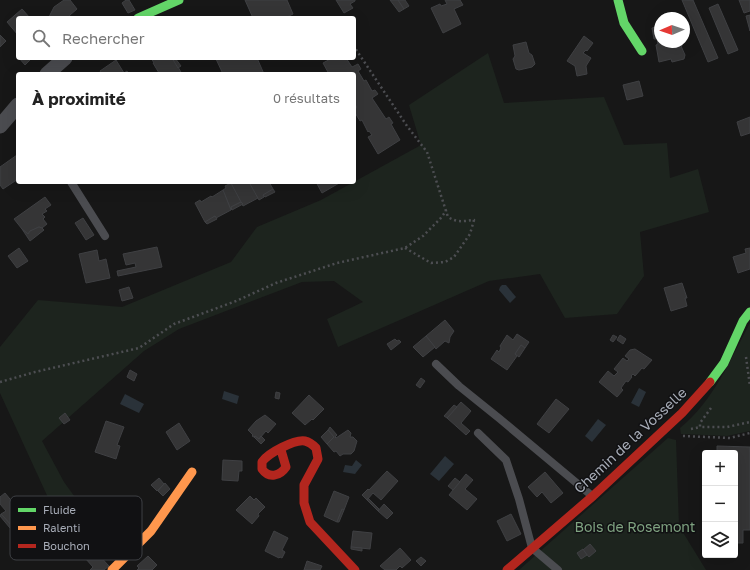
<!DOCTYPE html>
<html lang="fr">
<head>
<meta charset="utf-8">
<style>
	:root { --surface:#fff; --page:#f6f6f6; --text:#222; --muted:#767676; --line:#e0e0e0 }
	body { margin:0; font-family:"Golos Text",sans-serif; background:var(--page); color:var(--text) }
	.controls { position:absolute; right:12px; bottom:12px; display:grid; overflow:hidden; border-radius:4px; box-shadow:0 4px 16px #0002 }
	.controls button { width:36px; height:36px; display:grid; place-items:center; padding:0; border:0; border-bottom:1px solid var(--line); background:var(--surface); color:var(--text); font:20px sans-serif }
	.compass { position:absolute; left:654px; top:12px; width:36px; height:36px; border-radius:50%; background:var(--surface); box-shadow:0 4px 16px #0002; rotate:268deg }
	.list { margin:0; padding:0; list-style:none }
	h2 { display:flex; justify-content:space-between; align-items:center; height:52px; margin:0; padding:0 16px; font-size:17px }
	h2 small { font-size:13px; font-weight:400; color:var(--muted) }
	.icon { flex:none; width:22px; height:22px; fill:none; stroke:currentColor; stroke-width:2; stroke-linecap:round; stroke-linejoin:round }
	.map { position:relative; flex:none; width:750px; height:570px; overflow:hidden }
	.search { position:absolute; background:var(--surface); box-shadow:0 4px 16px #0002; left:16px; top:16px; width:340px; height:44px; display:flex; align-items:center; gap:10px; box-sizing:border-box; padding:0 14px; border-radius:4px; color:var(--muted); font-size:15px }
	.panel { position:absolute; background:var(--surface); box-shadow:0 4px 16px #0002; left:16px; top:72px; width:340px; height:112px; border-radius:4px }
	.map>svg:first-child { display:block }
	.green { fill:#1d241e }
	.water { fill:#2a3239 }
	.building { fill:#353536; stroke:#3f4043 }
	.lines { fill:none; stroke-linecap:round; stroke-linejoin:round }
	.path { stroke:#4d4e52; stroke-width:2.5; stroke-dasharray:2 3; stroke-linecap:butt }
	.lane { stroke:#4b4c50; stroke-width:8 }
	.street { stroke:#4b4c50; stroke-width:15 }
	.fast { stroke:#63d668; stroke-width:9 }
	.slow { stroke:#ff974d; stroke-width:9 }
	.jam { stroke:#b3261e; stroke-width:9 }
	.labels { text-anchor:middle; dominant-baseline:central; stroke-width:3; stroke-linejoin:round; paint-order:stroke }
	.street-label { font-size:14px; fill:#a8adb8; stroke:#111113 }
	.park-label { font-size:14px; fill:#7fa381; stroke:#111113 }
	.key { fill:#111113; stroke:#3e4045; stroke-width:1 }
	.key-label { font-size:11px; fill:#a8adb8 }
</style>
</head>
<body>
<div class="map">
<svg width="750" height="570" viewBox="0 0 750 570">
	<rect width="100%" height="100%" fill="#171717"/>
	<g class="green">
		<path d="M488 53 504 103 604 97 624 145 667 143 670 178 698 169 709 212 640 232 644 276 617 314 565 318 540 274 489 281 338 347 327 319 363 302 334 281 302 282 179 329 144 351 42 441 64 482 85 511 62 528 0 393V347L38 300 122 307 231 262 257 227 321 200 421 145 409 105Z"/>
		<path d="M750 323V431L727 436 681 434 680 428C713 402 730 360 750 323Z"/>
		<path d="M668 438 676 440 679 526 706 570H519Z"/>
	</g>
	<g class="water">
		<path d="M502 285H506L516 297 510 303 499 290 500 287Z"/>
		<path d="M639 388 646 392 639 407 631 403Z"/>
		<path d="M224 391 239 396 237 404 222 399Z"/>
		<path d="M125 394 144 404 139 413 120 404Z"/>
		<path d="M598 419 606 425 592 442 585 436Z"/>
		<path d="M445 456 454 464 439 481 430 474Z"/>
		<path d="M356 460 362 465 355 474 343 472 345 465 352 466Z"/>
	</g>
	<g class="building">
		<path d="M64 0H70L77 9 70 15 68 18H52L49 17 54 7Z"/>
		<path d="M126 0H129L135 10 128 13 122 3Z"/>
		<path d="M245 0H287L293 14 285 18H253Z"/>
		<path d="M336 0H355V1L350 4 353 8 344 13Z"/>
		<path d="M390 0H398L404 9 399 12Z"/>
		<path d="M398 0H405L409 6 404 9Z"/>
		<path d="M445 0H460L463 5 454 9 461 24 443 33 431 8 440 4 441 6 447 4Z"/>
		<path d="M682 0H693L718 58 708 62Z"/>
		<path d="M739 0H750V11L744 13Z"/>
		<path d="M718 4 738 50 728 54 709 8Z"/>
		<path d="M22 9 30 18H18V35L7 22Z"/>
		<path d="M750 15V31L746 16Z"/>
		<path d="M660 26V42H681L682 46H681L685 55 684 59 672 62 671 59 659 62 656 45 658 44 657 39H654L652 28Z"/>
		<path d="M0 35 6 41 0 47Z"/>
		<path d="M584 36 593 43 587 51 586 50 583 53 591 58 586 66 587 74 577 76 575 66 567 61Z"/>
		<path d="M526 42 529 53 532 55 535 64 532 67 519 70 516 69 513 59 515 56 513 45Z"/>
		<path d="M19 58H28L30 60 25 65Z"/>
		<path d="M149 58H173L182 74H158L159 73 153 63H154L151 58Z"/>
		<path d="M172 58H175L181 66 178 68Z"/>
		<path d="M218 58H257L264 74H223L216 59Z"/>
		<path d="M332 58H346L352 67 358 64 361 69 358 71 364 81 366 80 372 91 375 90 378 94 372 98 386 119 389 117 393 123 391 124 400 140 378 154 368 137 372 135 369 131 368 132 362 120 360 121 354 111 357 107 354 103V74H329L323 63Z"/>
		<path d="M116 60 124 73 127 71 129 74H102L100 71Z"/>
		<path d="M639 81 643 96 627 100 623 85Z"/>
		<path d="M750 117V133L741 136 737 122Z"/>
		<path d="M17 155 18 179 3 189 0 185V167Z"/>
		<path d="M230 182H249L258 198 243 206Z"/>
		<path d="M249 182H269L273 189 263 195 264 197 259 200Z"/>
		<path d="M316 182H341L322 193Z"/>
		<path d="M231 183 241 202 231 207 232 209 231 210 223 190 226 188 225 186Z"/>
		<path d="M273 189 275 192 265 197 263 195Z"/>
		<path d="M223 190 231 210 216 218 215 216 205 222 195 203 200 200 201 202 211 196 212 197Z"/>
		<path d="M45 197 51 205 45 209 47 211 42 214 45 217 43 219 47 224 42 228 39 227 30 231 28 234 22 229 14 219Z"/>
		<path d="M241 202 243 204 232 210 231 207Z"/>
		<path d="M215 216 217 219 207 224 205 222Z"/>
		<path d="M83 218 94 235 86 240 75 223Z"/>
		<path d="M39 227 42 228 44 230 30 241 22 229 28 234 30 231Z"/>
		<path d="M157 247 162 267 118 276 117 271 136 267 135 263 126 265 123 254Z"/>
		<path d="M19 248 28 261 17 268 8 256Z"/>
		<path d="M750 248V269L738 273 733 257 746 253 745 249Z"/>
		<path d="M97 250 99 261 106 259 110 278 86 283 79 254Z"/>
		<path d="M682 283 687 298H685L687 306 671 311 664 288Z"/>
		<path d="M129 287 133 298 122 301 119 290Z"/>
		<path d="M445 320 454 331 450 337 449 343 445 341 436 349 426 336Z"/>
		<path d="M517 334 529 342 525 348 521 345 515 354 517 356 507 370 491 359 497 350 499 352 501 348 500 346 507 335 513 340Z"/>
		<path d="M613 335 617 337 613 342 610 340Z"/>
		<path d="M620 335 626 339 623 344 617 340Z"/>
		<path d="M426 336 435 347 423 357 413 347Z"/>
		<path d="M395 339 397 341 399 340 401 342 391 350 387 344Z"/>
		<path d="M521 345 525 348 519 357 515 354Z"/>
		<path d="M635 349 652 360 644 369 642 368 635 376 633 374 631 376 632 377 628 382 626 381 621 388 623 390 617 397 599 382 608 371 614 376 618 372 614 369 623 358 627 361 629 359 625 356 630 350Z"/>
		<path d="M130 370 137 374 134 381 127 377Z"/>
		<path d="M421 378 425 381 420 388 416 385Z"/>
		<path d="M276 392 280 393 279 399 275 398Z"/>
		<path d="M309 395 324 409 313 420 312 419 305 425 292 413Z"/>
		<path d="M556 399 569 409 549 433 537 424Z"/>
		<path d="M461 402 471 411 461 423 470 431 466 435 447 418Z"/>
		<path d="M454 405 457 407 447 418 444 416Z"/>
		<path d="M65 413 70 420 64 424 59 418Z"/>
		<path d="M265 415 276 424 268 433 266 431 259 439 255 436 254 437 252 436 253 435 248 430 256 421Z"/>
		<path d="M106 421 124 427 117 445 120 446 116 459 95 452Z"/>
		<path d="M179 423 190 441 177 450 166 432Z"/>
		<path d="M330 427 337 435 335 437 336 438 348 430 351 433 350 437H353L357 441 354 451 351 454H343L340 456 336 451 334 452 327 444 334 437 328 430Z"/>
		<path d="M328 430 334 437 327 444 321 437Z"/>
		<path d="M255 436 259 439 261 436 265 440 261 444 254 437Z"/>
		<path d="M717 446 750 447V530H743V543H735V453H717Z"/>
		<path d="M223 460 242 461V471H239L238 481 222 480Z"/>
		<path d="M387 471 398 481 381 500 373 493 367 500 362 495 368 489 369 490Z"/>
		<path d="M545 472 563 493 551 503 542 492 537 497 528 487Z"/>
		<path d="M466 474 473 480 465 489 477 499 467 510 449 495Z"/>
		<path d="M159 478 164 484 157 491 151 485Z"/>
		<path d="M455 478 460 482 453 490 448 486Z"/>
		<path d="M165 483 170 489 163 496 158 491Z"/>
		<path d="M334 491 349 497 344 510 342 509 337 522 324 516Z"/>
		<path d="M5 493 14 504 23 497 31 507 10 524 1 514 6 511 0 504V497Z"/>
		<path d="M250 496 254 500 256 498 265 507 258 514 259 516 252 524 236 510Z"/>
		<path d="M368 498 379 509 378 511 367 500Z"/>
		<path d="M384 504 393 513 387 519 378 511Z"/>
		<path d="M342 509 344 510 339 522H337Z"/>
		<path d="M1 514 12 526 10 528 0 516Z"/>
		<path d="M511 514 521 534 507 541 497 521Z"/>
		<path d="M274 531 288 538 282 550 285 552 282 558 280 557 279 558 265 551Z"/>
		<path d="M353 531 372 533 370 549 351 547Z"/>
		<path d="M590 544 596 551 589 557 583 550Z"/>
		<path d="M351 547 362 548V551L351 549Z"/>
		<path d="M400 548 411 560 402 568 400 566 396 570H385L380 566Z"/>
		<path d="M583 549 587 555 581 559 577 553Z"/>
		<path d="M94 550 109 566 104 570H90L93 567 85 558Z"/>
		<path d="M148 556 157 565 152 570H137L139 568 137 566Z"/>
		<path d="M421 557 426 561 421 566 416 561Z"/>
		<path d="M307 561 322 566 320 570H304Z"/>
	</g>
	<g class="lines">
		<g class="path">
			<path d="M405 248 431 263 445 262 454 257 470 234 474 220C464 221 457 223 448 217L446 211"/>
			<path d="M746 357 750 386"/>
			<path d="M0 382 35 372 139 348 174 324 236 301 276 283 337 263 405 248 423 236 440 219 446 211 427 152 407 126 355 48"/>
			<path d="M711 408 700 423V427H727L750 422"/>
			<path d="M691 429 700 427"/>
			<path d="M683 436 730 438 750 433"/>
		</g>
		<g class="lane">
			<path d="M71 182 105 236"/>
			<path d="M436 364 459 386 500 419 591 495"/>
			<path d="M478 433 506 460 519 499 532 548 558 570"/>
		</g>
		<g class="street">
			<path d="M47 74 65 58"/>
			<path d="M0 126 18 105"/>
		</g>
		<g class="fast">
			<path d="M618 0 624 23 642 51"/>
			<path d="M138 18 179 0"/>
			<path d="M710 382 724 363 743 321 750 312"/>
		</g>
		<path class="slow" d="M112 570 151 531 192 472"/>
		<g class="jam">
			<path d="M281 450 286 467C280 476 269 479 262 469V462C268 453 295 439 305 441 310 442 313 445 316 448L318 459 304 485V503L310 522 355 570"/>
			<path d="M507 570 593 496 682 413 710 382"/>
		</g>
	</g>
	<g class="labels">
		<g class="street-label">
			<text transform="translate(630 440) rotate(-43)">Chemin de la Vosselle</text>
		</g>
		<g class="park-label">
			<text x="635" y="526">Bois de Rosemont</text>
		</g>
	</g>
	<rect x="10" y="496" width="132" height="64" rx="6" class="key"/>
	<rect x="18" y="508" width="18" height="4" fill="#63d668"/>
	<rect x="18" y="526" width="18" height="4" fill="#ff974d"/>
	<rect x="18" y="544" width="18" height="4" fill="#b3261e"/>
	<g class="key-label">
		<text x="43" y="514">Fluide</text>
		<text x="43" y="532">Ralenti</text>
		<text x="43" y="550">Bouchon</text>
	</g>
</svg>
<div class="controls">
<button>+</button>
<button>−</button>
<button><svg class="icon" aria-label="layers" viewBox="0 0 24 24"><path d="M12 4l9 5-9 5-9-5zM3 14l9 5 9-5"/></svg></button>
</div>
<svg class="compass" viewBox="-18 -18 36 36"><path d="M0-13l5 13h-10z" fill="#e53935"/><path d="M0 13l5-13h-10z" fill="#767676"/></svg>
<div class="search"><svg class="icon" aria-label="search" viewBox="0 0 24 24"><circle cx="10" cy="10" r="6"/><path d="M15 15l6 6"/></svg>Rechercher</div>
<section class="panel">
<h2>À proximité<small>0 résultats</small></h2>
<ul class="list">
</ul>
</section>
</div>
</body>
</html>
